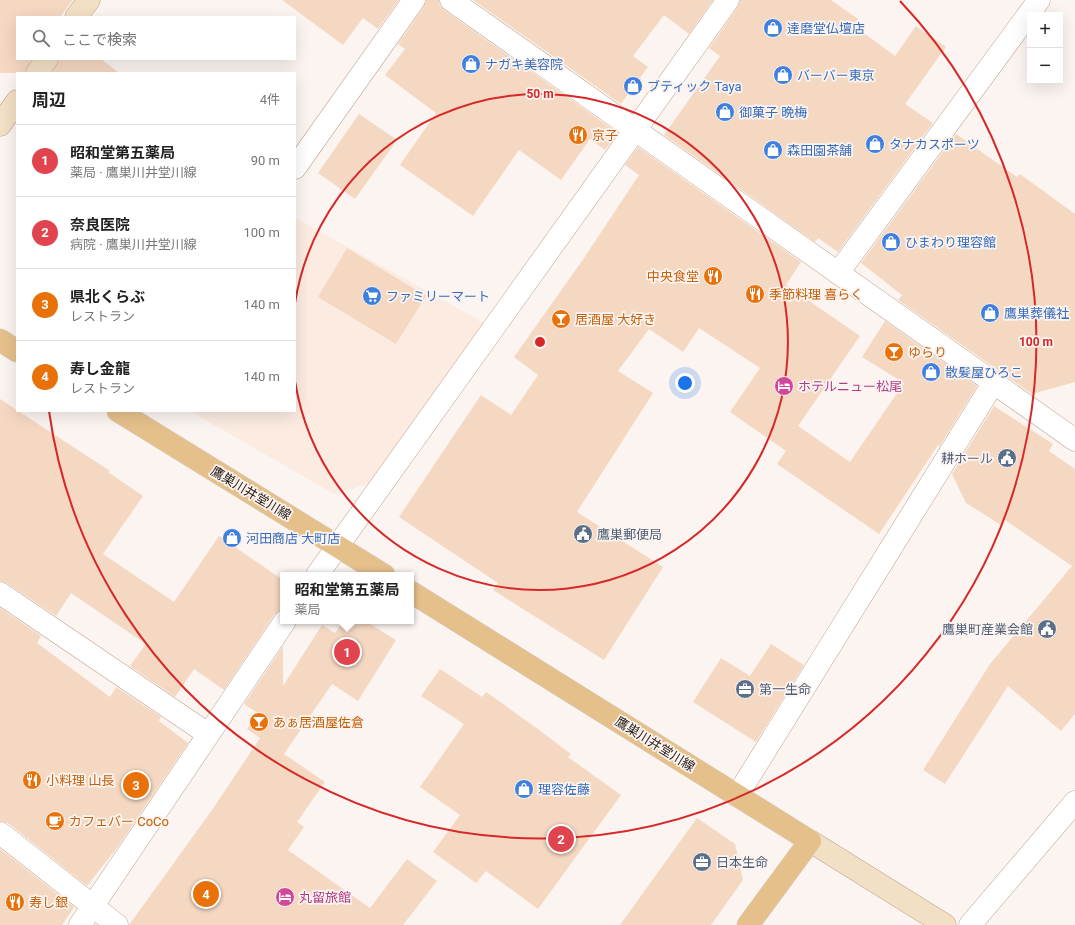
<!DOCTYPE html>
<html lang="ja">
<head>
<meta charset="utf-8">
<style>
	:root { --surface:#fff; --page:#f6f6f6; --text:#222; --muted:#767676; --line:#e0e0e0; --accent:#111827 }
	body { margin:0; font-family:Roboto,"Noto Sans JP",sans-serif; background:var(--page); color:var(--text) }
	.controls { position:absolute; right:12px; top:12px; display:grid; overflow:hidden; border-radius:0px; box-shadow:0 4px 16px #0002 }
	.controls button { width:36px; height:36px; display:grid; place-items:center; padding:0; border:0; border-bottom:1px solid var(--line); background:var(--surface); color:var(--text); font:20px sans-serif }
	.you { position:absolute; left:685px; top:383px; width:14px; height:14px; margin:-10px; border:3px solid #fff; border-radius:50%; background:#1a73e8; box-shadow:0 0 0 6px #1a73e833 }
	.badge { display:grid; place-items:center; width:26px; height:26px; border-radius:50%; background:var(--accent); color:#fff; font-size:13px; font-weight:700 }
	.pin { position:absolute; translate:-50% -50%; border:2px solid #fff; box-shadow:0 1px 4px #0006 }
	.popup { position:absolute; left:280px; top:572px; width:134px; height:52px; box-sizing:border-box; display:grid; place-content:center; border-radius:0px; background:var(--surface); filter:drop-shadow(0 1px 3px #0005); font-size:13px; white-space:nowrap; color:var(--muted) }
	.popup b { font-size:15px; color:var(--text) }
	.popup::after { content:''; position:absolute; left:50%; top:100%; margin-left:-8px; border:8px solid transparent; border-top-color:var(--surface) }
	.list { margin:0; padding:0; list-style:none }
	h2 { display:flex; justify-content:space-between; align-items:center; height:52px; margin:0; padding:0 16px; font-size:17px }
	h2 small { font-size:13px; font-weight:400; color:var(--muted) }
	.list li { display:grid; grid-template-columns:26px 1fr auto; gap:12px; align-items:center; box-sizing:border-box; height:72px; padding:0 16px; border-top:1px solid var(--line) }
	.list b { display:block; font-size:15px; white-space:nowrap }
	.list p { margin:0; font-size:13px; white-space:nowrap; color:var(--muted) }
	.list em { font-size:13px; font-style:normal; color:var(--muted) }
	.icon { flex:none; width:22px; height:22px; fill:none; stroke:currentColor; stroke-width:2; stroke-linecap:round; stroke-linejoin:round }
	.map { position:relative; flex:none; width:1075px; height:925px; overflow:hidden }
	.search { position:absolute; background:var(--surface); box-shadow:0 4px 16px #0002; left:16px; top:16px; width:280px; height:44px; display:flex; align-items:center; gap:10px; box-sizing:border-box; padding:0 14px; border-radius:0px; color:var(--muted); font-size:15px }
	.panel { position:absolute; background:var(--surface); box-shadow:0 4px 16px #0002; left:16px; top:72px; width:280px; height:340px; border-radius:0px }
	.map>svg:first-child { display:block }
	.built { fill:#fbebe1 }
	.building { fill:#f5d8c2 }
	.lines { fill:none; stroke-linecap:round; stroke-linejoin:round }
	.street-casing { stroke:#c0a28f; stroke-width:23 }
	.secondary-casing { stroke:#c0a28f; stroke-width:23 }
	.primary-casing { stroke:#d3d1d0; stroke-width:23 }
	.street { stroke:#fff; stroke-width:22 }
	.secondary { stroke:#f2e0c5; stroke-width:22 }
	.primary { stroke:#e6c08b; stroke-width:22 }
	.ring { fill:none; stroke:#d62828; stroke-width:2 }
	.labels { text-anchor:middle; dominant-baseline:central; stroke-width:3.5; stroke-linejoin:round; paint-order:stroke }
	.shop-label { font-size:13px; fill:#366cbe; stroke:#fbf4f0; text-anchor:start }
	.food-label { font-size:13px; fill:#c56008; stroke:#fbf4f0; text-anchor:start }
	.hotel-label { font-size:13px; fill:#b23c85; stroke:#fbf4f0; text-anchor:start }
	.service-label { font-size:13px; fill:#4e5e75; stroke:#fbf4f0; text-anchor:start }
	.street-label { font-size:13px; fill:#241912; stroke:#fbf4f0 }
	.centre { fill:#d62828; stroke:#fbf4f0; stroke-width:2 }
	.ring-label { font-size:12px; text-anchor:middle; font-weight:bold; fill:#d62828; stroke:#fbf4f0; stroke-width:3.5; stroke-linejoin:round; paint-order:stroke }
</style>
</head>
<body>
<div class="map">
<svg width="1075" height="925" viewBox="0 0 1075 925">
	<rect width="100%" height="100%" fill="#fbf4f0"/>
	<path class="built" d="M295 218 486 324 374 482 334 494 190 411H295Z"/>
	<g class="building">
		<path d="M0 0H73L60 17H17V59H32L25 73H0Z"/>
		<path d="M282 0H399L378 29 363 18 343 45Z"/>
		<path d="M426 0H439L440 6 444 10 618 133 605 150 590 139 561 180 519 150 473 216 400 165 436 113 385 75 405 49 398 44 424 7Z"/>
		<path d="M473 0H713L689 34 664 15 633 56 648 67 621 104Z"/>
		<path d="M740 0H831L858 19 853 25 895 56 916 26 946 47 905 104 933 123 838 252 818 238 815 242 664 135 720 56 709 48 738 7Z"/>
		<path d="M59 59H101L119 73H52Z"/>
		<path d="M359 114 397 140 355 199 318 173Z"/>
		<path d="M956 134 1017 177 1020 174 1075 214V382L1032 394 898 300 902 295 861 263Z"/>
		<path d="M638 147 801 262 786 285 860 336 798 426 850 462 904 383 862 357 885 321 977 386 939 447 938 445 879 534 777 464 786 451 730 412 760 368 699 328 683 352 649 329 618 371 653 393 577 512 663 567 604 660 493 590 498 583 399 517 481 395 511 415 538 375 514 357 584 258 639 175 625 165Z"/>
		<path d="M347 248 426 296 396 344 318 297Z"/>
		<path d="M0 399 110 471 108 472 143 496 103 554 174 602 219 536 280 578 283 591V609L275 614 224 690 194 669 175 697 130 666 146 644 71 593 56 616 7 583 0 581Z"/>
		<path d="M994 406 1053 444 1049 451 1075 469V714L1061 731 1008 686 945 784 923 770 990 664 1072 566 1005 520 1001 525 966 503 952 474Z"/>
		<path d="M0 608 41 636 37 643 110 697 116 687 161 717 159 721 188 743 119 845 87 886 8 823 0 821Z"/>
		<path d="M343 621H365L396 640 358 701 332 684 284 754 325 782 297 822 304 827 288 850 370 908 407 859 437 881 403 925H129L212 810 260 738 247 729 258 713 244 704 283 646V686L322 625 335 633Z"/>
		<path d="M771 644 804 665 756 742 693 702 721 658 750 676Z"/>
		<path d="M440 669 482 697 486 692 538 729 571 754 568 757 621 795 538 909 486 871 476 883 433 852 460 815 420 787 464 724 421 696Z"/>
		<path d="M697 818 735 844 743 880 711 925H620Z"/>
		<path d="M0 849 74 907 62 925H0Z"/>
	</g>
	<g class="lines">
		<defs>
			<g id="street">
				<path d="M451 0 1075 440"/>
				<path d="M295 168 414 0"/>
				<path d="M838 273 1039 0"/>
				<path d="M317 575 728 0"/>
				<path d="M0 593 208 734"/>
				<path d="M737 796 994 382"/>
				<path d="M0 833 117 925"/>
				<path d="M80 925 285 621"/>
				<path d="M970 925 1075 802"/>
			</g>
			<g id="secondary">
				<path d="M76 17 89 0"/>
				<path d="M37 73 47 59"/>
				<path d="M0 125 17 101"/>
				<path d="M810 841 945 925"/>
			</g>
			<g id="primary">
				<path d="M0 340 17 351"/>
				<path d="M118 411 384 575"/>
				<path d="M411 592 810 841 748 925"/>
			</g>
		</defs>
		<use href="#street" class="street-casing"/>
		<use href="#secondary" class="secondary-casing"/>
		<use href="#primary" class="primary-casing"/>
		<use href="#street" class="street"/>
		<use href="#secondary" class="secondary"/>
		<use href="#primary" class="primary"/>
	</g>
	<g class="ring">
		<path d="M295 303A248 248 0 1 1 295 381"/>
		<path d="M900 1A496 496 0 1 1 49 411"/>
	</g>
	<defs>
		<symbol id="shop-disc" viewBox="-11 -11 22 22"><circle r="9.5" fill="#3f7fe0" stroke="#fbf4f0"/><path d="M-5-2.5h2.3a2.7 3.5 0 0 1 5.4 0H5L5.5 6h-11ZM-1.5-2.5h3a1.5 2.3 0 0 0-3 0Z" fill="#fff"/></symbol>
		<symbol id="restaurant-disc" viewBox="-11 -11 22 22"><circle r="9.5" fill="#e8710a" stroke="#fbf4f0"/><path d="M-5-6h1v4h1v-4h1v4h1v-4h1v5L-1.5 .5V6h-2V.5L-5-1ZM5-6V6H3V1.5H1.5Q1.5-4 5-6Z" fill="#fff"/></symbol>
		<symbol id="supermarket-disc" viewBox="-11 -11 22 22"><circle r="9.5" fill="#3f7fe0" stroke="#fbf4f0"/><path d="M-6-5.5h2.5l.6 2H6L4.5 2H-2.5L-4.4-4H-6ZM-1.5 3.2a1.3 1.3 0 1 0 .1 0ZM3 3.2a1.3 1.3 0 1 0 .1 0Z" fill="#fff"/></symbol>
		<symbol id="bar-disc" viewBox="-11 -11 22 22"><circle r="9.5" fill="#e8710a" stroke="#fbf4f0"/><path d="M-6-5H6L.8 .8V4.5H3.5V6h-7V4.5H-.8V.8Z" fill="#fff"/></symbol>
		<symbol id="hotel-disc" viewBox="-11 -11 22 22"><circle r="9.5" fill="#d1479c" stroke="#fbf4f0"/><path d="M-6-4.5h1.5V1H6V5H4.5V3h-9V5H-6ZM-4 0a1.8 1.8 0 1 1 3.6 0ZM.5 0V-2.5h3Q6-2.5 6 0Z" fill="#fff"/></symbol>
		<symbol id="civic-disc" viewBox="-11 -11 22 22"><circle r="9.5" fill="#5c6f8a" stroke="#fbf4f0"/><path d="M-.6-6.5H3V-4.5H.6V-3L4-1V1h2V6H-6V1h2V-1L-.6-3ZM-1.2 2.5V6h2.4V2.5Z" fill="#fff"/></symbol>
		<symbol id="office-disc" viewBox="-11 -11 22 22"><circle r="9.5" fill="#5c6f8a" stroke="#fbf4f0"/><path d="M-6-3h4V-5.5h4V-3h4V5H-6ZM-1-4.5V-3h2v-1.5ZM-6 0V1H6V0Z" fill="#fff"/></symbol>
		<symbol id="cafe-disc" viewBox="-11 -11 22 22"><circle r="9.5" fill="#e8710a" stroke="#fbf4f0"/><path d="M-5.5-4.5H6V0H3Q3 3.5 0 3.5H-2.5Q-5.5 3.5-5.5 0ZM3-3.2v2h1.7v-2ZM-6 4.5H4V6H-6Z" fill="#fff"/></symbol>
	</defs>
	<g fill-rule="evenodd">
		<use href="#shop-disc" x="762" y="17" width="22" height="22"/>
		<use href="#shop-disc" x="460" y="53" width="22" height="22"/>
		<use href="#shop-disc" x="772" y="64" width="22" height="22"/>
		<use href="#shop-disc" x="622" y="75" width="22" height="22"/>
		<use href="#shop-disc" x="714" y="101" width="22" height="22"/>
		<use href="#restaurant-disc" x="567" y="124" width="22" height="22"/>
		<use href="#shop-disc" x="864" y="133" width="22" height="22"/>
		<use href="#shop-disc" x="762" y="139" width="22" height="22"/>
		<use href="#shop-disc" x="880" y="231" width="22" height="22"/>
		<use href="#restaurant-disc" x="702" y="265" width="22" height="22"/>
		<use href="#restaurant-disc" x="744" y="283" width="22" height="22"/>
		<use href="#supermarket-disc" x="361" y="285" width="22" height="22"/>
		<use href="#shop-disc" x="979" y="302" width="22" height="22"/>
		<use href="#bar-disc" x="550" y="308" width="22" height="22"/>
		<use href="#bar-disc" x="883" y="341" width="22" height="22"/>
		<use href="#shop-disc" x="920" y="361" width="22" height="22"/>
		<use href="#hotel-disc" x="773" y="375" width="22" height="22"/>
		<use href="#civic-disc" x="996" y="447" width="22" height="22"/>
		<use href="#civic-disc" x="572" y="523" width="22" height="22"/>
		<use href="#shop-disc" x="221" y="527" width="22" height="22"/>
		<use href="#civic-disc" x="1036" y="618" width="22" height="22"/>
		<use href="#office-disc" x="734" y="678" width="22" height="22"/>
		<use href="#bar-disc" x="248" y="711" width="22" height="22"/>
		<use href="#restaurant-disc" x="21" y="769" width="22" height="22"/>
		<use href="#shop-disc" x="513" y="778" width="22" height="22"/>
		<use href="#cafe-disc" x="44" y="810" width="22" height="22"/>
		<use href="#office-disc" x="691" y="851" width="22" height="22"/>
		<use href="#hotel-disc" x="274" y="886" width="22" height="22"/>
		<use href="#restaurant-disc" x="4" y="891" width="22" height="22"/>
	</g>
	<g class="labels">
		<g class="shop-label">
			<text x="787" y="28">達磨堂仏壇店</text>
			<text x="485" y="64">ナガキ美容院</text>
			<text x="797" y="75">バーバー東京</text>
			<text x="647" y="86">ブティック Taya</text>
			<text x="739" y="112">御菓子 晩梅</text>
			<text x="889" y="144">タナカスポーツ</text>
			<text x="787" y="150">森田園茶舗</text>
			<text x="905" y="242">ひまわり理容館</text>
			<text x="386" y="296">ファミリーマート</text>
			<text x="1004" y="313">鷹巣葬儀社</text>
			<text x="945" y="372">散髪屋ひろこ</text>
			<text x="246" y="538">河田商店 大町店</text>
			<text x="538" y="789">理容佐藤</text>
		</g>
		<g class="food-label">
			<text x="592" y="135">京子</text>
			<text x="699" y="276" text-anchor="end">中央食堂</text>
			<text x="769" y="294">季節料理 喜らく</text>
			<text x="575" y="319">居酒屋 大好き</text>
			<text x="908" y="352">ゆらり</text>
			<text x="273" y="722">あぁ居酒屋佐倉</text>
			<text x="46" y="780">小料理 山長</text>
			<text x="69" y="821">カフェバー CoCo</text>
			<text x="29" y="902">寿し銀</text>
		</g>
		<g class="hotel-label">
			<text x="798" y="386">ホテルニュー松尾</text>
			<text x="299" y="897">丸留旅館</text>
		</g>
		<g class="service-label">
			<text x="993" y="458" text-anchor="end">耕ホール</text>
			<text x="597" y="534">鷹巣郵便局</text>
			<text x="1033" y="629" text-anchor="end">鷹巣町産業会館</text>
			<text x="759" y="689">第一生命</text>
			<text x="716" y="862">日本生命</text>
		</g>
		<g class="street-label">
			<text transform="translate(251 493) rotate(31)">鷹巣川井堂川線</text>
			<text transform="translate(655 744) rotate(32)">鷹巣川井堂川線</text>
		</g>
	</g>
	<circle cx="540" cy="342" r="6" class="centre"/>
	<g class="ring-label">
		<text x="540" y="98">50 m</text>
		<text x="1036" y="346">100 m</text>
	</g>
</svg>
<div class="controls">
<button>+</button>
<button>−</button>
</div>
<div class="you"></div>
<div class="pin badge" style="left:347px;top:652px;background:#e0444e">1</div>
<div class="popup"><b>昭和堂第五薬局</b>薬局</div>
<div class="pin badge" style="left:561px;top:839px;background:#e0444e">2</div>
<div class="pin badge" style="left:136px;top:785px;background:#e8710a">3</div>
<div class="pin badge" style="left:206px;top:894px;background:#e8710a">4</div>
<div class="search"><svg class="icon" aria-label="search" viewBox="0 0 24 24"><circle cx="10" cy="10" r="6"/><path d="M15 15l6 6"/></svg>ここで検索</div>
<section class="panel">
<h2>周辺<small>4件</small></h2>
<ul class="list">
<li><span class="badge" style="background:#e0444e">1</span><div><b>昭和堂第五薬局</b><p>薬局 · 鷹巣川井堂川線</p></div><em>90 m</em></li>
<li><span class="badge" style="background:#e0444e">2</span><div><b>奈良医院</b><p>病院 · 鷹巣川井堂川線</p></div><em>100 m</em></li>
<li><span class="badge" style="background:#e8710a">3</span><div><b>県北くらぶ</b><p>レストラン</p></div><em>140 m</em></li>
<li><span class="badge" style="background:#e8710a">4</span><div><b>寿し金龍</b><p>レストラン</p></div><em>140 m</em></li>
</ul>
</section>
</div>
</body>
</html>
